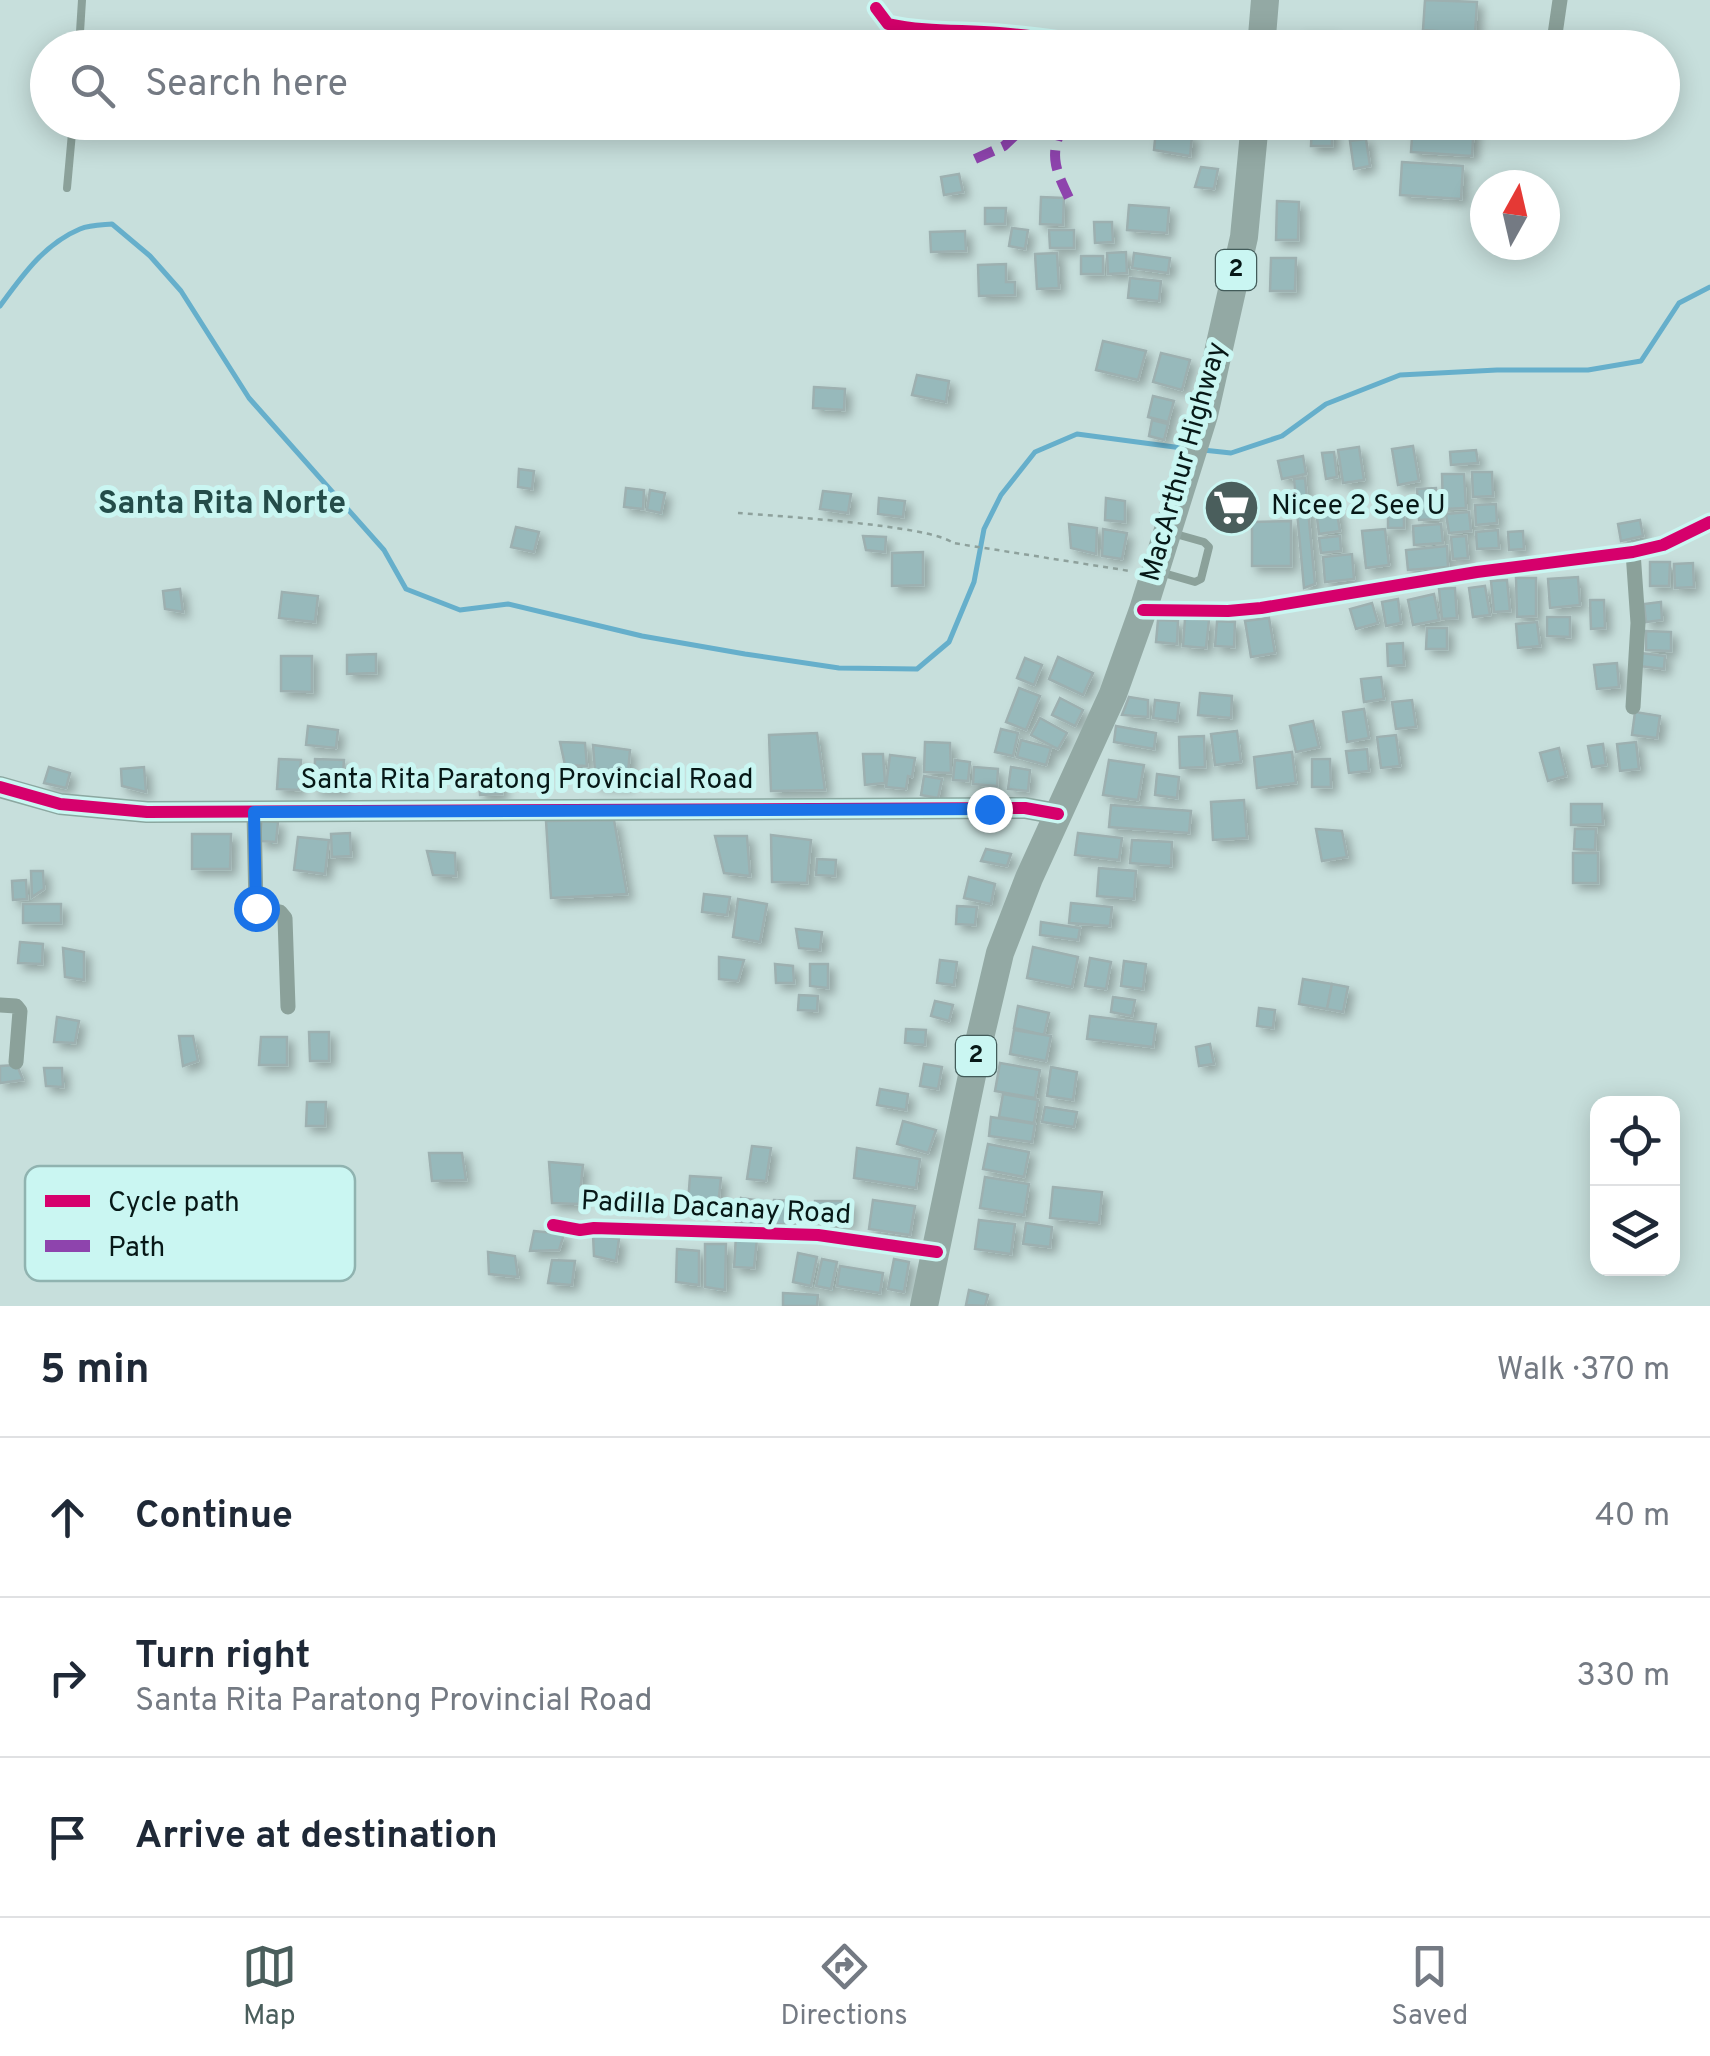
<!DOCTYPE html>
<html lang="en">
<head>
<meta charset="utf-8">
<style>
	:root { --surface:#fff; --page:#f2f2f3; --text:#1f2937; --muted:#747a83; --line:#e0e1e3; --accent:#4a5e5c }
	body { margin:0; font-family:Overpass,sans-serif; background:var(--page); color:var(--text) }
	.controls { position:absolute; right:30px; bottom:30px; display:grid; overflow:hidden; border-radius:20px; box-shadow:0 5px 25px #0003 }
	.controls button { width:90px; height:90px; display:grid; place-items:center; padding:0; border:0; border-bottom:2px solid var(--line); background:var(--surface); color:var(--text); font:50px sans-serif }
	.compass { position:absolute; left:1470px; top:170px; width:90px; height:90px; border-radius:50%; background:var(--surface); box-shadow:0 5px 25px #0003; rotate:8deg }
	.stop { position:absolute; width:30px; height:30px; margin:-22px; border:8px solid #1a73e8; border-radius:50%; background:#fff }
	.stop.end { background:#1a73e8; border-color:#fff; box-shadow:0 2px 10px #0008 }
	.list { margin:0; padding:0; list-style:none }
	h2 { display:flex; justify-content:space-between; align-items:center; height:130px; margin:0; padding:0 40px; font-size:42px }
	h2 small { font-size:32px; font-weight:400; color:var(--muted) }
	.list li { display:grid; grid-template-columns:65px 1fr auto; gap:30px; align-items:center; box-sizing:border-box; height:160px; padding:0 40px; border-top:2px solid var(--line) }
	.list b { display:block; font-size:38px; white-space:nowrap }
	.list p { margin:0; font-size:32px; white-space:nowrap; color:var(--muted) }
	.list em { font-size:32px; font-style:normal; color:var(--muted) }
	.icon { flex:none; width:55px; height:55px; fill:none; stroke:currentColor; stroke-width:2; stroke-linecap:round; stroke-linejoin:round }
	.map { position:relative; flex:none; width:1710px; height:1306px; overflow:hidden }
	.search { position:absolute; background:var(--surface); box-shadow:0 5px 25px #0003; left:30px; right:30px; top:30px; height:110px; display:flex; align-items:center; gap:25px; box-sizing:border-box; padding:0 35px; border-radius:55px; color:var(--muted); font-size:38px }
	.sheet { height:610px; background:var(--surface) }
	nav { display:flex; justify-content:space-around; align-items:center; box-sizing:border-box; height:140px; border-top:2px solid var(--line); background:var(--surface); font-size:28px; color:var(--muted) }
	nav a { display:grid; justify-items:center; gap:5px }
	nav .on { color:var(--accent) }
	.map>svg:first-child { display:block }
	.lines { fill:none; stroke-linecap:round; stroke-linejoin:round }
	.stream { stroke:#66afcb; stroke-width:5 }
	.building { fill:#97b9bb; stroke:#9db0b0; stroke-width:2.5; filter:url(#shadow) }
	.path { stroke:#8ea19c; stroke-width:2.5; stroke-dasharray:5 5; stroke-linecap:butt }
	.lane { stroke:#8ba19a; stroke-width:8 }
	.street { stroke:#8ba19a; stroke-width:15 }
	.secondary { stroke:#8ba7a0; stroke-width:22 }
	.highway { stroke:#93a9a4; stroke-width:28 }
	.quiet { stroke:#8e44ad; stroke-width:10; stroke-dasharray:20 10; stroke-linecap:butt }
	.cycleway-casing { stroke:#caf6f2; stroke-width:19 }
	.cycleway { stroke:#d6006c; stroke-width:12 }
	.route { stroke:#1a73e8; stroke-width:12 }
	.labels { text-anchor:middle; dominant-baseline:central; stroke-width:10; stroke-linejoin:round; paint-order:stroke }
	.shield { fill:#caf6f2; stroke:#425b59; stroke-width:2.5 }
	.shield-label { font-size:25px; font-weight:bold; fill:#071817 }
	.street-label { font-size:28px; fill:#071817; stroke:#caf6f2 }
	.poi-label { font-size:28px; fill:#071817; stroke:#caf6f2; text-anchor:start }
	.quarter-label { font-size:32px; font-weight:bold; fill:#244c49; stroke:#caf6f2 }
	.key { fill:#caf6f2; stroke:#90b3b0; stroke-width:2.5 }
	.key-label { font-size:28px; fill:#071817 }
</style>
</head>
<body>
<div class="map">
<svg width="1710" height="1306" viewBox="0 0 1710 1306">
	<defs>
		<filter id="shadow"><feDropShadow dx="5.5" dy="5.5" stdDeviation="5" flood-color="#0004"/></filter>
	</defs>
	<rect width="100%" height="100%" fill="#c7dfdc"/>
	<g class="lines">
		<g class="stream">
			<path d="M0 306C22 276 44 244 80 229 90 225 102 225 112 224L150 256 181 291 249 398 384 550 406 589 460 610 508 604 642 636 745 654 839 668 917 669 949 642 974 582 984 529 1001 495 1035 452 1077 434 1182 448"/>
			<path d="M1203 450 1231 453 1282 436 1326 404 1400 375 1497 370H1588L1641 361 1679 303 1710 287"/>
		</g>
	</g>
	<g class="building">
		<path d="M1425 0 1477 2 1475 34 1423 30Z"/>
		<path d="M1302 32 1331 33V48H1302Z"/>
		<path d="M1420 40 1477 42V48H1419Z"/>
		<path d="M1312 122H1332V146H1311Z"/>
		<path d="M1413 122H1474L1472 156 1411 152Z"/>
		<path d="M1156 130 1192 136 1190 156 1154 150Z"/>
		<path d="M1366 139 1370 166 1354 169 1350 141Z"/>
		<path d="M1402 162 1463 166 1461 199 1400 195Z"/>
		<path d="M1201 167 1218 169 1214 189 1195 187Z"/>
		<path d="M959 174 963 192 944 195 941 177Z"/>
		<path d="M1041 197 1064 198 1063 225 1040 224Z"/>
		<path d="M1277 201 1299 202 1298 240H1276Z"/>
		<path d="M1129 205 1169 208 1167 233 1127 230Z"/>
		<path d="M985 208H1006L1005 224H985Z"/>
		<path d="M1094 222H1112L1113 242 1095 243Z"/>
		<path d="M1012 228 1028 230 1025 249 1009 246Z"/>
		<path d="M1049 230H1074V248H1050Z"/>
		<path d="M965 231 966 251 931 252 930 232Z"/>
		<path d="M1126 252 1127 273 1108 274 1107 253Z"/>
		<path d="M1057 253 1059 288 1037 289 1035 254Z"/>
		<path d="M1134 253 1170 258 1168 273 1132 268Z"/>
		<rect x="1081" y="256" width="22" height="18"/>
		<path d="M1271 258H1296L1295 291H1270Z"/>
		<path d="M1006 264V282H1015V295L979 296 978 265Z"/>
		<path d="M1130 278 1161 281 1159 301 1128 298Z"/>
		<path d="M1103 341 1146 351 1138 380 1096 370Z"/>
		<path d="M1161 353 1190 360 1182 390 1153 382Z"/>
		<path d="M917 375 949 381 946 402 912 395Z"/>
		<path d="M814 387 845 389 844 410 813 408Z"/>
		<path d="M1153 396 1174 401 1168 422 1148 417Z"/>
		<path d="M1152 420 1168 424 1164 440 1149 436Z"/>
		<path d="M1413 446 1419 481 1398 485 1392 449Z"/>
		<path d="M1359 447 1364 480 1343 483 1338 450Z"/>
		<path d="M1476 450 1478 463 1451 465 1450 452Z"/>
		<path d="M1334 452 1337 477 1326 479 1322 453Z"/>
		<path d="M1303 456 1306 474 1282 479 1278 461Z"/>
		<path d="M519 469 534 471 532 489 518 487Z"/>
		<path d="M1472 472H1492L1493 496 1473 497Z"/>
		<path d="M1442 474H1464L1466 508 1443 509Z"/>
		<path d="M1305 478 1315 584 1304 588 1294 479Z"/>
		<path d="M626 488 644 490 643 509 624 507Z"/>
		<path d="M1436 488 1438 519 1419 520 1417 489Z"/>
		<path d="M650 490 665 493 661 513 647 510Z"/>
		<path d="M823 491 851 494 848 513 820 509Z"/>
		<path d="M879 498 905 501 903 517 878 514Z"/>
		<path d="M1106 498 1125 501V522L1105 520Z"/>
		<path d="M1388 504 1404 505V528H1388Z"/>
		<path d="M1496 504 1497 523 1476 525 1475 505Z"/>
		<path d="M1336 507 1340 531 1319 534 1316 510Z"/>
		<path d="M1469 512 1471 531 1449 533 1446 514Z"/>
		<path d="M1640 520 1643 536 1621 541 1618 524Z"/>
		<path d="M1291 521V566H1252V522Z"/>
		<path d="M1069 524 1097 528 1096 554 1071 548Z"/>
		<path d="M1441 524 1443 543 1414 545 1413 526Z"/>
		<path d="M516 527 539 532 534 552 511 547Z"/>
		<path d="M1103 529 1127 533 1122 559 1102 556Z"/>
		<path d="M1385 529 1389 565 1366 568 1362 531Z"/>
		<path d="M1498 530 1499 548 1477 549 1476 532Z"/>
		<path d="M1523 531 1524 549 1509 550 1508 532Z"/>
		<path d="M863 536 886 537 885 552 866 550Z"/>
		<path d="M1340 536 1341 551 1321 553 1319 538Z"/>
		<path d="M1466 536 1468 558 1453 559 1451 537Z"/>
		<path d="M1447 546 1448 567 1408 570 1406 550Z"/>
		<path d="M923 552V585L892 586V553Z"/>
		<path d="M1352 554 1354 579 1325 582 1323 557Z"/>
		<path d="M1650 562H1670L1669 586H1650Z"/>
		<path d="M1693 563 1694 587 1675 588 1674 564Z"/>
		<path d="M1578 577 1580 605 1550 608 1548 579Z"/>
		<path d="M1516 578H1536V616L1517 617Z"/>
		<path d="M1507 580 1510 611 1494 612 1491 581Z"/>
		<path d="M1485 586 1490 615 1473 617 1469 588Z"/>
		<path d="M1455 588 1457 618 1442 619 1439 589Z"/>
		<path d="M180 589 183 612 165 609 163 591Z"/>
		<path d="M282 592 318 596 315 622 279 618Z"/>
		<path d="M1434 594 1439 620 1413 625 1408 600Z"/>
		<path d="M1398 599 1401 623 1386 626 1382 602Z"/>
		<path d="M1590 600H1604L1605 628 1591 629Z"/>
		<path d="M1661 602 1662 620 1646 622 1644 604Z"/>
		<path d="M1372 603 1378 623 1356 629 1350 609Z"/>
		<path d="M1547 617H1570V637L1547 636Z"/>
		<path d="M1185 618 1209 620 1206 648 1183 646Z"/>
		<path d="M1269 618 1275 653 1251 657 1245 621Z"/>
		<path d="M1158 620 1178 621 1177 644 1156 642Z"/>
		<path d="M1217 621 1235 622 1234 647 1215 646Z"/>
		<path d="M1537 622 1540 646 1518 648 1516 624Z"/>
		<path d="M1427 628H1447V649H1426Z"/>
		<path d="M1646 631 1671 632V651L1646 650Z"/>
		<path d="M1403 643 1404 665 1388 666 1387 644Z"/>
		<path d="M1641 653 1665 656 1664 669 1639 666Z"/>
		<path d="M376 654V673L347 674V655Z"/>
		<path d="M281 656H312V692L281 691Z"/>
		<path d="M1058 657 1093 673 1083 695 1049 679Z"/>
		<path d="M1025 658 1042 665 1034 685 1017 678Z"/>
		<path d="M1617 663 1619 687 1597 689 1594 665Z"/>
		<path d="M1381 677 1384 699 1364 702 1361 679Z"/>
		<path d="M1019 688 1040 696 1026 730 1006 722Z"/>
		<path d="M1200 693 1232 696 1231 718 1198 715Z"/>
		<path d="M1129 697 1148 700V717L1122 715Z"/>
		<path d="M1060 698 1083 710 1075 726 1052 715Z"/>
		<path d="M1155 700 1179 703 1177 721 1153 718Z"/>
		<path d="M1412 700 1416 727 1396 729 1392 702Z"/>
		<path d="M1364 709 1369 738 1347 742 1343 712Z"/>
		<path d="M1635 712 1660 716 1657 738 1632 735Z"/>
		<path d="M1040 718 1067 733 1058 749 1031 735Z"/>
		<path d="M1313 721 1319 747 1296 752 1290 726Z"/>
		<path d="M308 726 338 730 336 748 306 745Z"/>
		<path d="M1116 726 1156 733 1154 749 1114 742Z"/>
		<path d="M1001 729 1018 733 1013 756 995 752Z"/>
		<path d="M1237 731 1241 762 1215 765 1211 734Z"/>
		<path d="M817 733 825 790 771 791 769 735Z"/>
		<path d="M1396 735 1400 766 1381 768 1377 737Z"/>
		<path d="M1204 736 1205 767 1180 768 1179 737Z"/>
		<path d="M1021 740 1051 748 1046 765 1017 757Z"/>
		<path d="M560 742 585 743 587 766 565 765Z"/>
		<path d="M925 742 950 743 951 773 924 772Z"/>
		<path d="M1636 742 1639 769 1620 771 1617 744Z"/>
		<path d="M1603 744 1606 765 1592 767 1588 746Z"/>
		<path d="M593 745 630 750 627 785 596 784Z"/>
		<path d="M1559 748 1566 776 1548 781 1540 753Z"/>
		<path d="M1367 749 1369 771 1349 773 1346 751Z"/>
		<path d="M1292 752 1296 783 1257 788 1254 757Z"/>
		<path d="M863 754H883L885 783 865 785Z"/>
		<path d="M890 755 915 758 912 777 908 776 906 789 886 787Z"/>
		<path d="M279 759 301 760 299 790 277 789Z"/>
		<path d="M315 759 344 760 342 790 314 789Z"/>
		<path d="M1312 759H1330L1331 787H1312Z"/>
		<path d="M955 760 970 762 968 781 953 780Z"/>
		<path d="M1109 760 1144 765 1138 800 1103 795Z"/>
		<path d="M49 767 70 773 66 788 44 783Z"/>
		<path d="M144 767 146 792 122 786 121 769Z"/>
		<path d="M974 767 998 769 997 786 973 784Z"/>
		<path d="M1011 767 1030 770 1028 791 1008 789Z"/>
		<path d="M1157 774 1179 777 1177 798 1155 795Z"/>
		<path d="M924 776 942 779 938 798 921 795Z"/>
		<path d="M501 778 502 794 480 795 479 780Z"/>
		<path d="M1244 800 1247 838 1213 840 1211 802Z"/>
		<path d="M1571 804H1602L1603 824 1571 825Z"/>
		<path d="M1111 805 1191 811 1189 833 1109 827Z"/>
		<path d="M614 820 627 894 551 898 546 821Z"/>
		<path d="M262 821 278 822 276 842 259 841Z"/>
		<path d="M1316 829 1342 831 1347 857 1322 861Z"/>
		<path d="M1575 829H1596L1595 850 1574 849Z"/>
		<path d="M350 833 351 856 332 857 331 834Z"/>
		<path d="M1078 833 1122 838 1119 860 1075 855Z"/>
		<path d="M192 834H231L230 869H192Z"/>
		<path d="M771 835 811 840 807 883 772 882Z"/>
		<path d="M715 836H747L750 876 724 873Z"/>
		<path d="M298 837 329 840 325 874 294 870Z"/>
		<path d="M1132 840 1172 842 1171 866 1130 863Z"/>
		<path d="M986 849 1011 854 1007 866 981 861Z"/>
		<path d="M427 851 455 853 456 876 433 875Z"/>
		<rect x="1573" y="853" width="25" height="30"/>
		<path d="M817 859 836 860 835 876 816 875Z"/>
		<path d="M1099 868 1136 871 1134 899 1097 896Z"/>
		<path d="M31 871H43L44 889 32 897Z"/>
		<path d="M969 877 995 884 991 904 964 898Z"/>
		<path d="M26 880 27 899 13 900 12 881Z"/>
		<path d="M704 894 730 897 727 915 702 912Z"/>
		<path d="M738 899 767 904 760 942 733 937Z"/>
		<path d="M1071 903 1112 907 1110 926 1069 923Z"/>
		<rect x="23" y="904" width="38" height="19"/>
		<path d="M957 906 977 907 975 925 956 924Z"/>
		<path d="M1041 922 1080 928 1078 940 1040 935Z"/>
		<path d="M796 929 822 932 820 950 799 948Z"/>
		<path d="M20 942 43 944 42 964 18 963Z"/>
		<path d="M1033 947 1078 957 1072 987 1027 978Z"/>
		<path d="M63 948 84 952V980L65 977Z"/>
		<path d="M719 957 744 960 738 981 719 979Z"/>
		<path d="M1090 958 1111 962 1106 989 1085 986Z"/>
		<path d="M940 960 957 962 954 985 937 983Z"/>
		<path d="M1124 961 1146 964 1143 989 1121 986Z"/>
		<path d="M775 964 793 966 794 983H776Z"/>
		<path d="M810 964H828V988L810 986Z"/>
		<path d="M1303 979 1332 984 1327 1009 1299 1004Z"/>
		<path d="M1332 984 1348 987 1343 1012 1327 1009Z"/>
		<path d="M799 995 818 996 817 1011 798 1010Z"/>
		<path d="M1113 997 1135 1000 1132 1016 1111 1012Z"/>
		<path d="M935 1001 953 1005 949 1021 931 1016Z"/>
		<path d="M1018 1006 1049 1013 1044 1035 1014 1028Z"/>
		<path d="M1259 1008 1275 1010 1273 1028 1257 1026Z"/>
		<path d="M1090 1016 1156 1024 1153 1047 1087 1039Z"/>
		<path d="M57 1017 79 1021 75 1043 54 1042Z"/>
		<path d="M906 1029 926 1030 925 1045 905 1043Z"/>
		<path d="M1014 1030 1051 1036 1046 1061 1010 1054Z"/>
		<path d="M309 1032H329V1061H310Z"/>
		<path d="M179 1036H193L198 1061 183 1066Z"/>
		<path d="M261 1037H287V1065H259Z"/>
		<path d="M1210 1044 1214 1064 1199 1066 1196 1047Z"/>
		<path d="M1000 1063 1040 1070 1035 1098 995 1091Z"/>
		<path d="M924 1064 942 1067 938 1089 920 1086Z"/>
		<path d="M17 1065 23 1080 0 1083V1066Z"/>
		<path d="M1051 1067 1077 1072 1073 1100 1047 1096Z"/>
		<path d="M44 1068H62L63 1087 46 1086Z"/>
		<path d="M880 1089 908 1094 906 1110 877 1105Z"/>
		<path d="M1003 1094 1038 1100 1034 1123 999 1117Z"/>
		<path d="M307 1102H326L325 1126H306Z"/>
		<path d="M1045 1107 1077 1112 1074 1127 1042 1122Z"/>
		<path d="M991 1117 1035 1124 1032 1142 989 1136Z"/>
		<path d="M903 1121 936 1130 928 1153 897 1144Z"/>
		<path d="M988 1144 1029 1152 1024 1177 983 1169Z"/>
		<path d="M752 1146 771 1148 766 1181 747 1179Z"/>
		<path d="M857 1148 920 1159 916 1188 854 1178Z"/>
		<path d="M429 1153H462L466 1180 432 1181Z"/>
		<path d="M549 1162 583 1165 579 1204 552 1203Z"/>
		<path d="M690 1176 721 1178 718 1206 688 1203Z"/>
		<path d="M985 1177 1029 1184 1024 1215 980 1208Z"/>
		<path d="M1053 1187 1102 1192 1099 1223 1050 1218Z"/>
		<path d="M741 1198 762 1201 758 1226 736 1222Z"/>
		<path d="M774 1200 792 1201 791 1225 773 1224Z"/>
		<path d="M873 1200 915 1206 910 1235 869 1229Z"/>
		<rect x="815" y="1201" width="35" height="22"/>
		<path d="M979 1220 1015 1224 1011 1254 975 1249Z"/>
		<path d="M1026 1223 1052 1227 1050 1247 1023 1244Z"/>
		<path d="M534 1231 564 1234 559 1250 530 1251Z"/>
		<path d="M593 1234 619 1239 616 1261 594 1256Z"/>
		<path d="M736 1236 757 1239 754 1268 734 1267Z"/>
		<path d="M705 1244H726L725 1290 705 1287Z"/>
		<path d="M677 1249 699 1251V1285L676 1282Z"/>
		<path d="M488 1252 515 1256 518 1277 489 1274Z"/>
		<path d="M798 1253 817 1257 811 1286 793 1282Z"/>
		<path d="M822 1259 837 1262 831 1289 816 1286Z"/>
		<path d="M894 1259 909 1262 904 1292 888 1289Z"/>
		<path d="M552 1260 575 1261 572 1285 548 1283Z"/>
		<path d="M840 1266 883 1273 880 1293 837 1286Z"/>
		<path d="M969 1290 988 1295 985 1306 966 1305Z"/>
		<path d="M783 1293 818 1295 817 1306H783Z"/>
	</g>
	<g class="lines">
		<path class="path" d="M738 513C775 516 930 525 953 543L1130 571"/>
		<g class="lane">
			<path d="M79 48 82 0"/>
			<path d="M67 188 73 122"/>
			<path d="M1160 572 1195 582 1201 579 1209 547 1204 542 1172 533"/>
		</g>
		<g class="street">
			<path d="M876 8 888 24C924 32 962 30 999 33 1046 37 1093 45 1141 48"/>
			<path d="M1553 48 1560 0"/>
			<path d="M1143 610 1228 611 1261 608 1477 572 1633 552 1663 545 1710 522"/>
			<path d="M1633 707 1638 623 1633 552"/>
			<path d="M254 812 256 907 261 911 280 912 285 918 288 1007"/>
			<path d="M0 1005 16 1006 20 1011 16 1062"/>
			<path d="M553 1225 580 1230 594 1228 818 1235 937 1252"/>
		</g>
		<path class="secondary" d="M0 787 60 804 147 812 1025 808 1058 814"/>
		<g class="highway">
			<path d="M1261 48 1265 0"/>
			<path d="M924 1306 979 1042 1000 953 1029 878 1113 694 1143 610 1204 415 1244 237 1255 122"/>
		</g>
		<g class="quiet">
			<path d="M1065 122C1048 153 1055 169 1069 198"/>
			<path d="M975 159 1004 146 1029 122"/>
		</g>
		<defs>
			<g id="cycleway">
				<path d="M876 8 888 24C924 32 962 30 999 33 1046 37 1093 45 1141 48"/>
				<path d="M1143 610 1228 611 1261 608 1477 572 1633 552 1663 545 1710 522"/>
				<path d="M0 787 60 804 147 812 1025 808 1058 814"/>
				<path d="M553 1225 580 1230 594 1228 818 1235 937 1252"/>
			</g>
		</defs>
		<use href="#cycleway" class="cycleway-casing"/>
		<use href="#cycleway" class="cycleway"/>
	</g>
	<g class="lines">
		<path class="route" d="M256 908 254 812 989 809"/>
	</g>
	<defs>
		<symbol id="supermarket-disc" viewBox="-11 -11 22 22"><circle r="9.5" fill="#4a5e5c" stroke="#caf6f2"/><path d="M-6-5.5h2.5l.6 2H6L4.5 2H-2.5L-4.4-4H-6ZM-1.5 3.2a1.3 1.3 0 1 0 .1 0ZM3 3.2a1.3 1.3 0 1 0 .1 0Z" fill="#fff"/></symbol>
	</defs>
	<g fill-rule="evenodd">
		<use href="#supermarket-disc" x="1200" y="476" width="63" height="63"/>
	</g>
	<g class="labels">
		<g class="shield">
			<rect x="1216" y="250" width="40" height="40" rx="8"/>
			<rect x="956" y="1036" width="40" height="40" rx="8"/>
		</g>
		<g class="shield-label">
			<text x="1236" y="270">2</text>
			<text x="976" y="1056">2</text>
		</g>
		<g class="street-label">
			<text transform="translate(1185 462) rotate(-74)">MacArthur Highway</text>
			<text x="527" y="781">Santa Rita Paratong Provincial Road</text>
			<text transform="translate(716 1209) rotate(3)">Padilla Dacanay Road</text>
		</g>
		<g class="poi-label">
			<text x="1271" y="507">Nicee 2 See U</text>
		</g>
		<g class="quarter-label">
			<text x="222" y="505">Santa Rita Norte</text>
		</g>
	</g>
	<rect x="25" y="1166" width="330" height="115" rx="15" class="key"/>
	<rect x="45" y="1195" width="45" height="12" fill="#d6006c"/>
	<rect x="45" y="1240" width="45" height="12" fill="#8e44ad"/>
	<g class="key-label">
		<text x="108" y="1211">Cycle path</text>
		<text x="108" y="1256">Path</text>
	</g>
</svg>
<div class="controls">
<button><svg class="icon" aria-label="locate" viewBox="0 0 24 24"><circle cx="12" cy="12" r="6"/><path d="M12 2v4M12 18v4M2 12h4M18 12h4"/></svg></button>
<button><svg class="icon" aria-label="layers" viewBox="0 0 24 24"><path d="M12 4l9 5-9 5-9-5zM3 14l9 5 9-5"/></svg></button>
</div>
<svg class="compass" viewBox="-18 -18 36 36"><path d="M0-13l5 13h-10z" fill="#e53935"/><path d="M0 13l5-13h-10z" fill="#747a83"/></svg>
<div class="stop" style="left:256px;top:908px"></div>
<div class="stop end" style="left:989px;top:809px"></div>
<div class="search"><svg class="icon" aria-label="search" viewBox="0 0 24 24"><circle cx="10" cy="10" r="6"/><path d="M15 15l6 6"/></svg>Search here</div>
</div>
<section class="sheet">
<h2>5 min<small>Walk · 370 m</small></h2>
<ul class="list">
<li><svg class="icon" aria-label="ahead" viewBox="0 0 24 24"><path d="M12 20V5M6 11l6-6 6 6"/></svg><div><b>Continue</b></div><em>40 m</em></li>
<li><svg class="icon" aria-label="right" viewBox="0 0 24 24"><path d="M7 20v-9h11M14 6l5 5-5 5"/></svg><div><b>Turn right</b><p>Santa Rita Paratong Provincial Road</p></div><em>330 m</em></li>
<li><svg class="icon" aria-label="arrive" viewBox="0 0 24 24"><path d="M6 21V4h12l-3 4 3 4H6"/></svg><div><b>Arrive at destination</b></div></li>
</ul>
</section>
<nav>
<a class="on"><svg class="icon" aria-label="map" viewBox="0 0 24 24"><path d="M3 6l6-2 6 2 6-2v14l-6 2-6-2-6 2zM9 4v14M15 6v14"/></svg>Map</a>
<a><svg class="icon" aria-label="directions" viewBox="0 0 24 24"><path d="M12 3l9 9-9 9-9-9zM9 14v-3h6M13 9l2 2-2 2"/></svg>Directions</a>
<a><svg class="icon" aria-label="saved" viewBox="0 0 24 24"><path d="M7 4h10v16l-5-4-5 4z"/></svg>Saved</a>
</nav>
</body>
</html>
